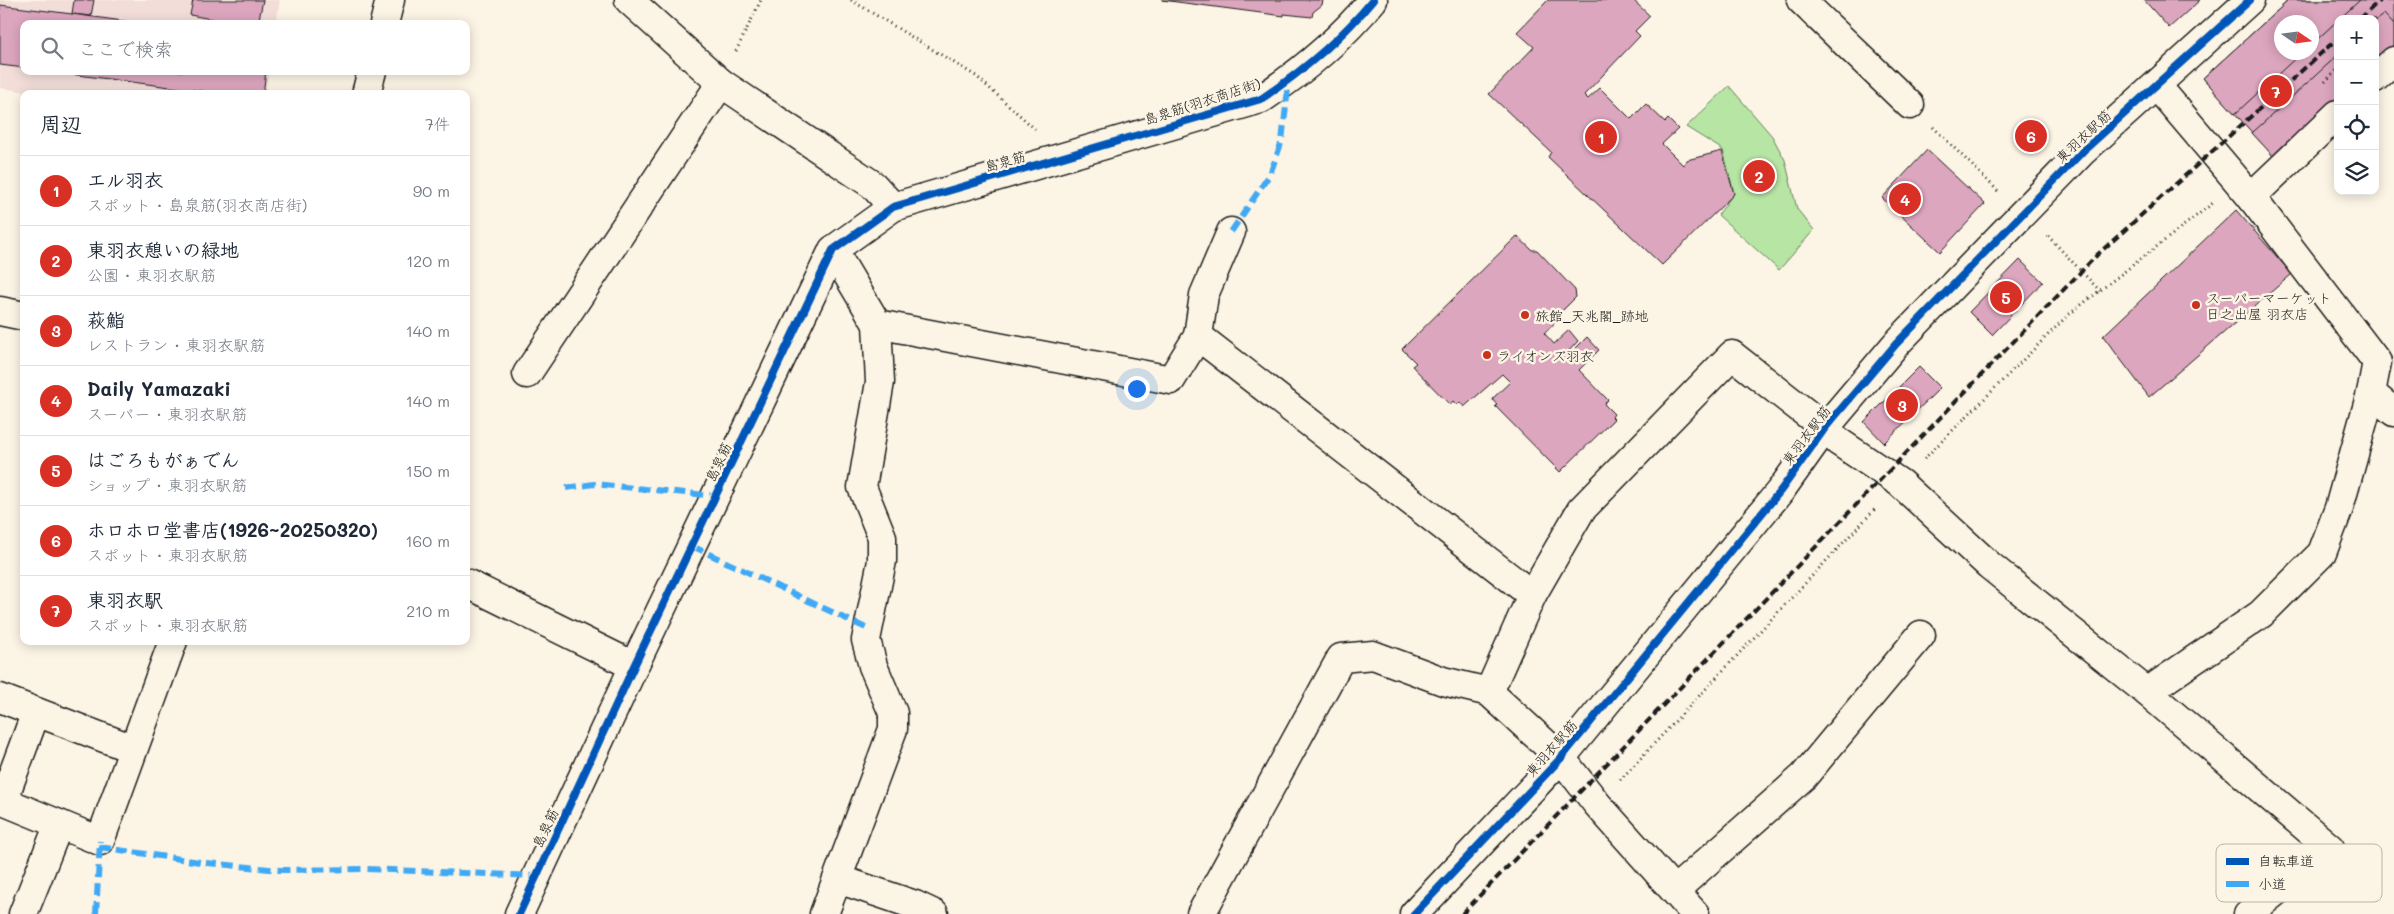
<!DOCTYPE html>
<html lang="ja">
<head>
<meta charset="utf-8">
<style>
	:root { --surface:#fff; --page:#f6f6f7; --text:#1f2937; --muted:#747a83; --line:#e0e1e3; --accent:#d93025 }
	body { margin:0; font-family:Mali,"Klee One",sans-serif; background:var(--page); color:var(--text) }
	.controls { position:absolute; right:15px; top:15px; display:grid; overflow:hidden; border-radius:10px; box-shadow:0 2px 12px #0003 }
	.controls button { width:45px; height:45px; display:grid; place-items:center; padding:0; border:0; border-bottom:1px solid var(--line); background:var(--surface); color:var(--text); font:25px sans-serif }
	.compass { position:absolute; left:2274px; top:15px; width:45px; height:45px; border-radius:50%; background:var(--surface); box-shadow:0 2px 12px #0003; rotate:103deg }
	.you { position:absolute; left:1136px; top:388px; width:18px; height:18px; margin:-12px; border:4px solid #fff; border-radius:50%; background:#1a73e8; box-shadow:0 0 0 8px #1a73e833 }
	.badge { display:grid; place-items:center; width:32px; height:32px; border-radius:50%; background:var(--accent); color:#fff; font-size:16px; font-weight:700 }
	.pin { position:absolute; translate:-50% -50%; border:2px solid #fff; box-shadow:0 1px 5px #0006 }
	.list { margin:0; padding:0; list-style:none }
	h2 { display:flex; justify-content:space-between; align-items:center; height:65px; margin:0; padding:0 20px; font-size:21px }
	h2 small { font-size:16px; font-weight:400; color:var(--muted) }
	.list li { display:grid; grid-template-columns:32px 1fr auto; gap:15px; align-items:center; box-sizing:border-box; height:70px; padding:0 20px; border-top:1px solid var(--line) }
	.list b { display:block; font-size:19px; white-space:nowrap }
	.list p { margin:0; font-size:16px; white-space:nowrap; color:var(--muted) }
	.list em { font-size:16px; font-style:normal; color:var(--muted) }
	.icon { flex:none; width:28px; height:28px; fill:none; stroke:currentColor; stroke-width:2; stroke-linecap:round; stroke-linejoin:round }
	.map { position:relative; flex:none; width:2394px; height:914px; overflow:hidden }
	.search { position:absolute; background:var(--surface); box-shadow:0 2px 12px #0003; left:20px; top:20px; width:450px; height:55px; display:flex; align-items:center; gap:12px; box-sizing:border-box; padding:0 18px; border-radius:10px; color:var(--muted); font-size:19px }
	.panel { position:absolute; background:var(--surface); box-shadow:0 2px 12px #0003; left:20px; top:90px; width:450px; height:555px; border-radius:10px }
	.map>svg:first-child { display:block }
	.built { fill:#f2ddd9 }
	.green { fill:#b6e5a4; stroke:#698060 }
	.building { fill:#dca6be; stroke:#1c1c1c; fill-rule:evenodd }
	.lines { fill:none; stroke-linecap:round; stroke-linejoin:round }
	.minor-casing { stroke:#1c1c1c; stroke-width:31 }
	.path { stroke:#1c1c1c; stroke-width:3; stroke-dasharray:1 4; stroke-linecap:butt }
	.minor { stroke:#fcf5e5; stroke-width:28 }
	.rail { stroke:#1c1c1c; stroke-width:4; stroke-dasharray:8 4; stroke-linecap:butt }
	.quiet { stroke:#3fa9f5; stroke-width:6; stroke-dasharray:12 6; stroke-linecap:butt }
	.cycleway-casing { stroke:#fcf5e5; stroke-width:11 }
	.cycleway { stroke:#0057b8; stroke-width:8 }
	.poi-dot { fill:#c8321e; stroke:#fcf5e5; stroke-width:2 }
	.labels { text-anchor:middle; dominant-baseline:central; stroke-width:5; stroke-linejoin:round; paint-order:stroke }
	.street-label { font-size:14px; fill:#1c1c1c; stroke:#fcf5e5 }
	.poi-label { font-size:14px; fill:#1c1c1c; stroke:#fcf5e5; text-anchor:start }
	.key { fill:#fcf5e5; stroke:#b9b4a9; stroke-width:1 }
	.key-label { font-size:14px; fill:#1c1c1c }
</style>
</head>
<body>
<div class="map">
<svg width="2394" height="914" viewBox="0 0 2394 914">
	<rect width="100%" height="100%" fill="#fcf5e5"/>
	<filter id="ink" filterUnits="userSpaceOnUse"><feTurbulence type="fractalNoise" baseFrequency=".02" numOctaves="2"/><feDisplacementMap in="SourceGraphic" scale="10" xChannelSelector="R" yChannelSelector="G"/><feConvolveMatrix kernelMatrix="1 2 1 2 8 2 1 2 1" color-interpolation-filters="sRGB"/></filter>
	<g filter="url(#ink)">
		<path class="built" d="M0 0H280L276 24H24V71H269L265 94H41L0 88Z"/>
		<path class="green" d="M1729 86 1772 136 1785 160 1797 209 1814 230 1779 270 1718 215 1734 193 1723 150 1686 127Z"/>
		<g class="building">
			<path d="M74 0H94L91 16 72 14Z"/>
			<path d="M193 0H263L258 24H238L190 15Z"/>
			<path d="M1162 0H1323L1322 5 1313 12 1312 17 1284 14V16Z"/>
			<path d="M1548 0H1633L1650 16 1635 31 1640 36 1584 95 1588 99 1600 88 1631 119 1646 104 1665 122 1668 119 1678 129 1662 144 1683 165 1687 160 1722 151 1734 194 1662 265 1548 157 1551 152 1489 94 1534 47 1517 32Z"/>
			<path d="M2144 0H2200L2169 28Z"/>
			<path d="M2289 0H2394V53L2375 70V19H2338V103L2276 159 2203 78ZM2282 22H2312V52H2282Z"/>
			<path d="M2289 0H2360L2312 44V22H2282V52H2302L2235 114 2203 78Z"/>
			<path d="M0 5 72 14 145 24H24V68L0 65Z"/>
			<path d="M2384 14 2394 25V53L2375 70V21Z"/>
			<path d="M2338 55V103L2276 159 2252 133Z"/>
			<path d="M47 71H266L263 94H224Z"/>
			<path d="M1927 150 1985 204 1940 252 1882 198Z"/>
			<path d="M2236 210 2292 274 2149 397 2103 336Z"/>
			<path d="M1517 236 1532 250H1537L1575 290 1576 297 1554 319 1557 321 1544 333 1554 344 1569 330 1578 341 1566 354 1568 356 1587 337 1599 350 1579 370 1608 400 1604 404 1614 414 1612 417 1614 419 1560 472 1495 406 1497 405 1492 399 1510 382 1502 374 1464 407 1460 402 1457 405 1453 401 1450 405 1412 366 1416 363 1402 349Z"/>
			<path d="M2020 260 2043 282 1992 335 1969 312Z"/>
			<path d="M1919 367 1940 388 1884 443 1864 422Z"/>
		</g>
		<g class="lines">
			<defs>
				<g id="minor">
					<path d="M629 0 721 83 873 185 893 207"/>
					<path d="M1801 0 1910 105"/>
					<path d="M384 24 390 0"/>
					<path d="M2375 78 2394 61"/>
					<path d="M2157 86 2251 197"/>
					<path d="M366 94 372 71"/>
					<path d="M833 250 877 324 1171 380 1198 336 1532 595 1489 692"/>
					<path d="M0 311 24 316"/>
					<path d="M1198 336 1204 295 1231 232"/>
					<path d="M527 374 721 83"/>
					<path d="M2371 393 2394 412"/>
					<path d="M466 583 634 666"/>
					<path d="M1532 595 1581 510 1732 355 1825 428 1839 442 1900 483 1989 565 2147 692 2330 848 2248 914"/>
					<path d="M2147 692 2261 614 2322 553 2339 508 2371 393 2377 362 2251 197 2338 114"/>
					<path d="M0 698 133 749"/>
					<path d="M36 712 3 801 100 841 173 641"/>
					<path d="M838 879 915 905 934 914"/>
					<path d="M1675 890 1804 776 1921 635"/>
					<path d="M23 914 59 824"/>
					<path d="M519 914 634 666 833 250 893 207 1261 99C1303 71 1341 39 1373 0"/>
					<path d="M824 914 893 729V713L873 666 866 640 882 561V537L862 487 880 382 877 324"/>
					<path d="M1201 914 1341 658 1373 655 1443 681 1489 692 1561 758 1597 804 1695 914"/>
					<path d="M1414 914 1561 758 1781 490 1825 428 1896 344 2083 151 2250 0"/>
				</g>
			</defs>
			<use href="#minor" class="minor-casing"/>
			<g class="path">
				<path d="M851 0 976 76 1035 129"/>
				<path d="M736 51 761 0"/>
				<path d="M2325 82 2338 68"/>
				<path d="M1933 127 1998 191"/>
				<path d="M2048 236 2100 291"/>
				<path d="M1924 459 2067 316 2213 203"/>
				<path d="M1620 780 1876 508"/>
			</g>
			<use href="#minor" class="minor"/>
			<g class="rail">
				<path d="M2360 19 2380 0"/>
				<path d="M1462 914 2097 255 2338 38"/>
			</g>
			<g class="quiet">
				<path d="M1231 232 1270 174 1282 141 1289 80"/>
				<path d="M566 488 594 484 716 496"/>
				<path d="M692 546 868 629"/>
				<path d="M99 847 207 863 280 870 365 869 537 876"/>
				<path d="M96 914 100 841"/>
			</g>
			<defs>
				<g id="cycleway">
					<path d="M519 914 634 666 833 250 893 207 1261 99C1303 71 1341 39 1373 0"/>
					<path d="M1414 914 1561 758 1781 490 1825 428 1896 344 2083 151 2250 0"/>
				</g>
			</defs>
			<use href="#cycleway" class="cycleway-casing"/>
			<use href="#cycleway" class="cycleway"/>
		</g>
	</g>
	<g class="poi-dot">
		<circle cx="2196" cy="305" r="5"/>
		<circle cx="1525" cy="315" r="5"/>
		<circle cx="1487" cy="355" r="5"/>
	</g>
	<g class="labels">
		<g class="street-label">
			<text transform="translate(1202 101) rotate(-18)">島泉筋(羽衣商店街)</text>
			<text transform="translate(2083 136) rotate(-43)">東羽衣駅筋</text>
			<text transform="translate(1005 161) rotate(-16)">島泉筋</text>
			<text transform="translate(1806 435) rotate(-53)">東羽衣駅筋</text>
			<text transform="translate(718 462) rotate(-65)">島泉筋</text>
			<text transform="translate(1551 748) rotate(-49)">東羽衣駅筋</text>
			<text transform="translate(545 828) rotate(-65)">島泉筋</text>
		</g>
		<g class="poi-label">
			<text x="2206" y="297">スーパーマーケット<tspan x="2206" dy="16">日之出屋 羽衣店</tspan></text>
			<text x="1535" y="315">旅館_天兆閣_跡地</text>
			<text x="1497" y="355">ライオンズ羽衣</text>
		</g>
	</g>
	<rect x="2216" y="844" width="166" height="58" rx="8" class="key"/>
	<rect x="2226" y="858" width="23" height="7" fill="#0057b8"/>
	<rect x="2226" y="881" width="23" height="6" fill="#3fa9f5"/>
	<g class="key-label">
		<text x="2258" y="866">自転車道</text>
		<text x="2258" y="889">小道</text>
	</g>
</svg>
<div class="controls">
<button>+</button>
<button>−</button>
<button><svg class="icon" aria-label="locate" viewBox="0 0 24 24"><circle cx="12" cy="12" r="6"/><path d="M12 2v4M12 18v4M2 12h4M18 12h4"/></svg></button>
<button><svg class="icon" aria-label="layers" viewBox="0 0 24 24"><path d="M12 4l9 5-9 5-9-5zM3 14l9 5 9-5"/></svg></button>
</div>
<svg class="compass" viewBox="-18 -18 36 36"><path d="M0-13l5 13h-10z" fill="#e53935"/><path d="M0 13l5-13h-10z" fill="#747a83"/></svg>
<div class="you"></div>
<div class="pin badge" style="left:1601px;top:137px">1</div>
<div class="pin badge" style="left:1759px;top:176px">2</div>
<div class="pin badge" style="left:1902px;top:405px">3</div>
<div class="pin badge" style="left:1905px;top:199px">4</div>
<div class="pin badge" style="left:2006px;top:297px">5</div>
<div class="pin badge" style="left:2031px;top:136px">6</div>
<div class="pin badge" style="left:2276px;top:91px">7</div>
<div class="search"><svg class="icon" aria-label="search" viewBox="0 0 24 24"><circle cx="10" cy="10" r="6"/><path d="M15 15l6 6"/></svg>ここで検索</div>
<section class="panel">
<h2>周辺<small>7件</small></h2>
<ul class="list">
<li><span class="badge">1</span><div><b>エル羽衣</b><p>スポット · 島泉筋(羽衣商店街)</p></div><em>90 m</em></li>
<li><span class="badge">2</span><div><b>東羽衣憩いの緑地</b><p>公園 · 東羽衣駅筋</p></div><em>120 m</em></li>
<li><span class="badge">3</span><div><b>萩鮨</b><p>レストラン · 東羽衣駅筋</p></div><em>140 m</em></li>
<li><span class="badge">4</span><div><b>Daily Yamazaki</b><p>スーパー · 東羽衣駅筋</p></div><em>140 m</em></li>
<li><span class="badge">5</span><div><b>はごろもがぁでん</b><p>ショップ · 東羽衣駅筋</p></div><em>150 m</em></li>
<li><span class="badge">6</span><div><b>ホロホロ堂書店(1926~20250320)</b><p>スポット · 東羽衣駅筋</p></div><em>160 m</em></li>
<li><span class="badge">7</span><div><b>東羽衣駅</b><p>スポット · 東羽衣駅筋</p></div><em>210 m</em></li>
</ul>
</section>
</div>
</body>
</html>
